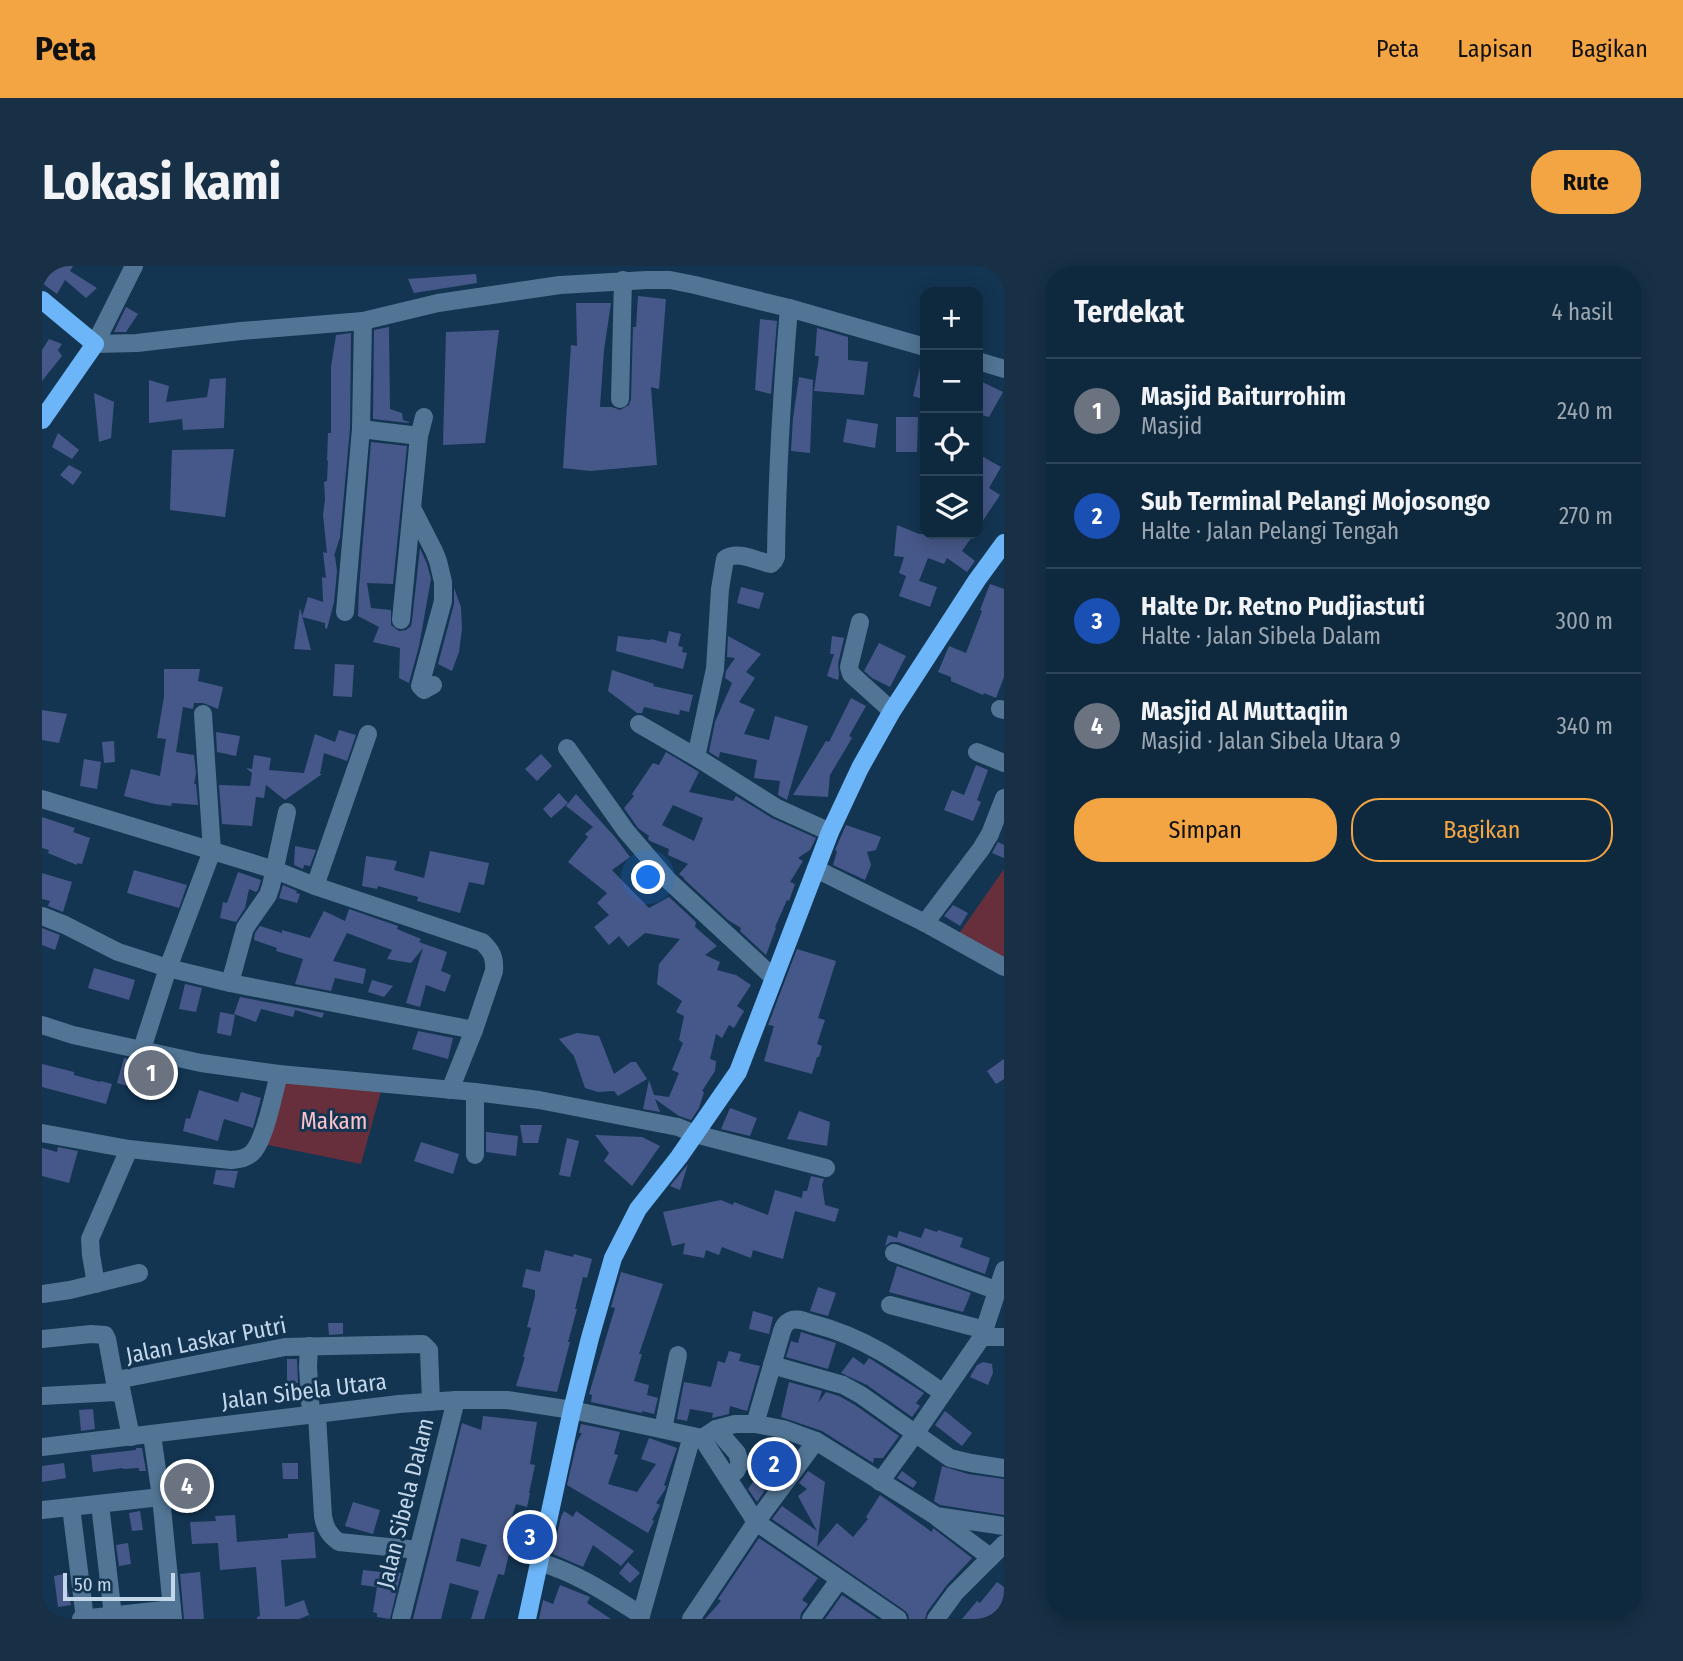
<!DOCTYPE html>
<html lang="id">
<head>
<meta charset="utf-8">
<style>
	:root { --surface:#0e283e; --page:#173045; --text:#f1f3f6; --muted:#9ba6b0; --line:#2e4458; --accent:#f3a443 }
	body { margin:0; font-family:"Fira Sans Condensed",sans-serif; background:var(--page); color:var(--text) }
	.controls { position:absolute; right:21px; top:21px; display:grid; overflow:hidden; border-radius:14px; box-shadow:0 4px 18px #0003 }
	.controls button { width:63px; height:63px; display:grid; place-items:center; padding:0; border:0; border-bottom:2px solid var(--line); background:var(--surface); color:var(--text); font:35px sans-serif }
	.scale { position:absolute; left:21px; bottom:18px; width:112px; box-sizing:border-box; padding-left:7px; border:4px solid #c4d7ea; border-top:0; font-size:19px; line-height:24px; white-space:nowrap; color:#c4d7ea; -webkit-text-stroke:5px #133552; paint-order:stroke }
	.you { position:absolute; left:607px; top:612px; width:24px; height:24px; margin:-18px; border:5px solid #fff; border-radius:50%; background:#1a73e8; box-shadow:0 0 0 10px #1a73e833 }
	.badge { display:grid; place-items:center; width:46px; height:46px; border-radius:50%; background:var(--accent); color:#fff; font-size:23px; font-weight:700 }
	.pin { position:absolute; translate:-50% -50%; border:4px solid #fff; box-shadow:0 2px 7px #0006 }
	.list { margin:0; padding:0; list-style:none }
	h2 { display:flex; justify-content:space-between; align-items:center; height:91px; margin:0; padding:0 28px; font-size:30px }
	h2 small { font-size:23px; font-weight:400; color:var(--muted) }
	.list li { display:grid; grid-template-columns:46px 1fr auto; gap:21px; align-items:center; box-sizing:border-box; height:105px; padding:0 28px; border-top:2px solid var(--line) }
	.list b { display:block; font-size:26px; white-space:nowrap }
	.list p { margin:0; font-size:23px; white-space:nowrap; color:var(--muted) }
	.list em { font-size:23px; font-style:normal; color:var(--muted) }
	.actions { display:flex; gap:14px; padding:21px 28px }
	.actions a { flex:1; padding:16px 0; border:2px solid var(--accent); border-radius:28px; text-align:center; font-size:24px; color:var(--accent) }
	.actions .main { background:var(--accent); color:#111 }
	.icon { flex:none; width:38px; height:38px; fill:none; stroke:currentColor; stroke-width:2; stroke-linecap:round; stroke-linejoin:round }
	.map { position:relative; flex:none; width:962px; height:1353px; overflow:hidden; border-radius:28px }
	header { display:flex; align-items:center; gap:42px; box-sizing:border-box; height:98px; padding:0 35px; background:var(--accent); color:#111 }
	header strong { font-size:33px }
	nav { display:flex; gap:38px; margin-inline-start:auto; font-size:24px }
	.intro { display:flex; align-items:center; justify-content:space-between; box-sizing:border-box; height:168px; padding:0 42px }
	h1 { margin:0; font-size:49px }
	.button { padding:18px 32px; border-radius:28px; background:var(--accent); color:#111; font-size:24px; font-weight:700 }
	main { display:flex; gap:42px; padding:0 42px }
	aside { flex:1; background:var(--surface); border-radius:28px; box-shadow:0 4px 18px #0003 }
	.map>svg:first-child { display:block }
	.green { fill:#672f3b }
	.building { fill:#465889; fill-rule:evenodd }
	.lines { fill:none; stroke-linecap:round; stroke-linejoin:round }
	.minor { stroke:#527595; stroke-width:18 }
	.major { stroke:#6cb5f8; stroke-width:18 }
	.labels { text-anchor:middle; dominant-baseline:central; stroke-width:6; stroke-linejoin:round; paint-order:stroke }
	.park-label { font-size:23px; fill:#fcc2cb; stroke:#133552 }
	.street-label { font-size:23px; fill:#c4d7ea; stroke:#133552 }
</style>
</head>
<body>
<header>
<strong>Peta</strong>
<nav><a>Peta</a><a>Lapisan</a><a>Bagikan</a></nav>
</header>
<div class="intro"><h1>Lokasi kami</h1><a class="button">Rute</a></div>
<main>
<div class="map">
<svg width="962" height="1353" viewBox="0 0 962 1353">
	<rect width="100%" height="100%" fill="#133552"/>
	<g class="green">
		<path d="M962 603V696L916 669Z"/>
		<path d="M239 811 339 825 319 898 221 878Z"/>
	</g>
	<g class="building">
		<path d="M0 0H31L28 5 55 22 44 32 23 14 15 28 0 17Z"/>
		<path d="M434 8 435 17 372 27 366 13Z"/>
		<path d="M596 30 624 33 617 123 609 121 615 199 548 205 521 202 529 79 535 80 534 37H569L562 84 558 141H570L578 144 587 139 589 133 591 61H594Z"/>
		<path d="M84 41 96 48 84 66H72Z"/>
		<path d="M718 53 735 55 729 128 713 124Z"/>
		<path d="M347 61 348 143 360 147 361 154 367 156V157L331 153 332 64Z"/>
		<path d="M775 62 806 71V94L826 96 822 129 772 125 777 90H773Z"/>
		<path d="M457 64 443 177 401 179 404 66Z"/>
		<path d="M309 67 308 162 298 271 292 290H293L295 305 292 336 285 363 283 362V357L260 351 266 331 281 336 280 311 284 312 281 286 285 287 281 249 283 233 282 216 285 215 286 194 285 195 286 167H289V101L294 69Z"/>
		<path d="M7 73 20 78 16 84 20 90 0 115V84Z"/>
		<path d="M879 97H883V134L871 130Z"/>
		<path d="M757 111 771 114 768 187 749 185 751 152Z"/>
		<path d="M184 112 182 162 141 164 140 153 107 157V114L127 120 124 136 165 131 168 113Z"/>
		<path d="M936 114 961 126 947 151 936 148Z"/>
		<path d="M52 127 72 136 69 172 57 176Z"/>
		<path d="M854 151H876L875 186H854Z"/>
		<path d="M805 153 836 158 833 182 801 176Z"/>
		<path d="M16 167 37 184 30 193 10 181Z"/>
		<path d="M329 176 365 180 351 318 325 317 329 342 349 344V359L357 365 364 364 369 360 370 355 378 282 385 298 389 313 377 380 367 417 357 412 358 382 331 376 337 361 316 350 317 322Z"/>
		<path d="M192 183 183 251 128 244 130 184Z"/>
		<path d="M936 188 959 201 947 222 958 229 936 262Z"/>
		<path d="M27 199 40 206 31 219 18 209Z"/>
		<path d="M855 259 877 268H932L920 285 933 295 925 306 905 292 902 298 886 292 877 315 895 321 888 341 857 330 864 310 857 307 862 291 852 290Z"/>
		<path d="M948 318 962 323V411L954 432 942 427 941 429 909 415V411L896 406 907 380 924 387 940 345 938 344Z"/>
		<path d="M699 321 722 327 717 343 695 337Z"/>
		<path d="M412 322 419 341 420 363 417 386 410 405 396 398 412 338Z"/>
		<path d="M258 342 269 384 252 383Z"/>
		<path d="M627 365 639 368 636 380 641 381 640 386 645 387 641 403 574 385 576 370 608 374 609 373 624 377Z"/>
		<path d="M686 370 719 388 704 406 713 412 697 436 713 443 702 468 727 474 733 450 766 460 745 534 736 529 738 515 712 512 715 494 678 486 677 492 667 486 673 456 690 417 683 412 684 405 693 392 685 391Z"/>
		<path d="M790 370 802 372 796 398 797 409 796 414 785 410 792 388H788Z"/>
		<path d="M837 377 864 390 848 421 830 412 822 405Z"/>
		<path d="M293 398 312 399 310 431 291 430Z"/>
		<path d="M122 403H158L156 415 181 421 176 443 161 437H152L151 443 141 441 134 486 152 489 154 508 152 518H154L156 539 130 537 129 540 113 538 82 530 89 503 118 510 124 473 115 472 122 431Z"/>
		<path d="M570 404 612 418 611 420 651 429 647 446 638 444 637 449 602 441 600 447H595L566 425Z"/>
		<path d="M809 432 824 440 807 470 810 472 788 509 786 531 751 529 784 475 787 476Z"/>
		<path d="M0 444 25 448 17 477 0 474Z"/>
		<path d="M297 464 314 469 305 495 282 487 278 508H280L243 534 224 519 222 532 214 531 210 560 180 558 177 519 208 520 210 507 204 502 210 503 212 489 229 492 227 504 262 507 273 468 293 476Z"/>
		<path d="M174 466 198 470 194 490 175 486Z"/>
		<path d="M72 475 73 496 62 497 60 476Z"/>
		<path d="M624 486 657 506 647 526 691 535 694 530 730 552 774 572 768 584 756 592 761 595 748 616 753 618 747 635 745 634 733 661 734 662 724 689 698 665 699 662 686 654 642 613V612L637 608 646 598 626 589 627 583 608 575 606 573 607 570 596 562 582 542 592 530 590 528 611 497 617 499ZM631 539 661 552 652 575 620 559Z"/>
		<path d="M499 488 510 500 495 515 483 503Z"/>
		<path d="M42 493 59 496 55 523 38 520Z"/>
		<path d="M934 499 946 504 935 534 939 536 931 555 902 544 910 524 922 529Z"/>
		<path d="M517 527 526 537 509 552 501 543Z"/>
		<path d="M534 528 573 571 588 591 570 604 607 642 627 631 654 656 653 661 675 680 663 689 678 696 675 704 694 709 709 719 695 740 702 745 692 762 687 759 680 772 674 768 668 793 674 795 673 805 660 825 662 826 657 842 649 854 637 850 613 833 618 846 601 843 607 814 612 829 627 831 637 807 630 804 641 777 637 774 642 750 634 746 640 735 615 718 617 698 638 673 603 667 586 681 577 670 567 679 552 661 567 649 555 637 565 627 526 596 546 571 543 568 551 561 524 540Z"/>
		<path d="M0 551 33 562 31 566 48 572 40 598 35 597V599L6 587 7 584 0 582Z"/>
		<path d="M804 559 839 571 834 584 825 586 829 599 823 614 791 599 795 585 793 584Z"/>
		<path d="M956 576 962 579V592L950 587Z"/>
		<path d="M253 580 274 584 268 600 262 599 261 603 252 599Z"/>
		<path d="M388 585 447 597 442 619 427 616 418 647 375 635 376 631 336 620 335 623 320 620 324 590 355 595 352 604 382 612Z"/>
		<path d="M92 604 145 619 137 642 85 627Z"/>
		<path d="M196 606 219 614 216 624 214 626 207 623 203 642 194 656 178 652 181 636 185 637Z"/>
		<path d="M0 607 30 616 21 646 6 640 8 635 0 633Z"/>
		<path d="M241 619 255 625 254 627 258 628 255 637 237 632Z"/>
		<path d="M911 639 926 647 918 660 902 650Z"/>
		<path d="M307 643 356 660 355 663 379 673 377 676 405 686 399 705 409 709 403 726 384 719 378 741 364 737 381 682 369 697 345 693 350 684 305 667 291 695 324 703 321 718 293 712 289 725 253 718 261 693 234 685 235 682 212 674 213 667 218 660 240 667V664L268 672 282 645 303 655Z"/>
		<path d="M0 662 18 669 13 684 0 679Z"/>
		<path d="M755 683 794 695 776 752 783 754 775 778 780 780 777 791H775L770 808 722 795 732 760 726 759Z"/>
		<path d="M52 702 93 714 87 734 46 722Z"/>
		<path d="M330 714 351 720 342 731 326 726Z"/>
		<path d="M143 718 160 722 154 746 137 743Z"/>
		<path d="M198 731 282 747 280 752 253 744 251 751 219 743 214 756 192 748Z"/>
		<path d="M178 746 193 749 189 770 175 767Z"/>
		<path d="M376 765 411 772 406 793 370 783Z"/>
		<path d="M535 767 557 770 572 808 589 796H594L605 813 576 830 572 825 556 826 543 822 532 790 517 773Z"/>
		<path d="M82 792 121 800 114 821 91 813 89 821 75 817Z"/>
		<path d="M962 793V813L954 818 945 805Z"/>
		<path d="M0 798 32 806V809L58 816 59 815 70 818 64 838 0 821Z"/>
		<path d="M157 824 196 836 199 826 219 832 211 862 182 853 176 875 141 865 144 852 148 853Z"/>
		<path d="M688 842 715 852 708 870 679 863Z"/>
		<path d="M757 845 788 856 785 880 745 873Z"/>
		<path d="M478 859H500L496 877H481Z"/>
		<path d="M444 866 476 870 474 890 444 886Z"/>
		<path d="M553 869 600 871 618 880 590 920 562 895 567 887Z"/>
		<path d="M525 872 537 875 528 911 517 909Z"/>
		<path d="M379 876 417 888 411 908 372 895Z"/>
		<path d="M16 881 36 885 27 917 0 910V882L15 886Z"/>
		<path d="M646 898 638 924 628 920Z"/>
		<path d="M174 904 196 905 192 922 171 918Z"/>
		<path d="M769 910 782 913 780 919 783 939 797 943 793 956 753 945 741 993 711 984 709 992 680 981 677 989 664 984 662 992 641 988 643 977 630 980 621 946 679 934 691 939 692 936 726 949 733 924 760 932 761 925H765Z"/>
		<path d="M883 962 895 966 896 964 921 972 918 981 948 992 943 1008 856 976H849L843 980 846 969 855 972 857 965 879 972Z"/>
		<path d="M503 984 531 991 532 988 550 993 545 1012 541 1011 533 1043H535L526 1076H528L515 1126 474 1120 483 1091H481L489 1062 485 1061 493 1030V1024L480 1021 484 1003 498 1006Z"/>
		<path d="M855 1000 929 1027 921 1046 847 1026Z"/>
		<path d="M579 1006 621 1018 597 1088H600L592 1115 607 1119 605 1129 616 1132 612 1148 600 1145V1147L549 1136 550 1129 547 1128 573 1042 569 1041Z"/>
		<path d="M776 1021 794 1027 786 1050 768 1045Z"/>
		<path d="M711 1045 731 1051 727 1068 707 1063Z"/>
		<path d="M286 1057H301V1068L287 1069Z"/>
		<path d="M759 1066 794 1077 786 1103 744 1091 749 1075 756 1077Z"/>
		<path d="M687 1085 699 1088 697 1095 718 1100 705 1145 688 1140 687 1148 670 1152 671 1147 648 1143 645 1155 635 1153 642 1116 669 1121 676 1095 683 1097Z"/>
		<path d="M811 1091 822 1099 827 1092 882 1127 874 1137 878 1140 870 1151 825 1119 799 1107Z"/>
		<path d="M245 1093H255L256 1117H245Z"/>
		<path d="M941 1096 950 1098 951 1107 946 1119 928 1111 935 1099Z"/>
		<path d="M747 1116 780 1125 776 1137 784 1126 797 1130 813 1139 857 1170 841 1192H832L831 1197 780 1165 739 1151Z"/>
		<path d="M51 1143 53 1163 39 1165 37 1144Z"/>
		<path d="M903 1145 930 1167 920 1180 893 1159Z"/>
		<path d="M441 1150 495 1156 488 1198 493 1199 487 1227H488L485 1241 474 1238 466 1264 482 1269 475 1291 467 1288 462 1309 456 1308 442 1353H429L437 1325 408 1317 399 1353H371L420 1157 439 1164ZM419 1272 445 1279 438 1301 414 1295Z"/>
		<path d="M539 1158 578 1166 572 1188 576 1189 566 1218 595 1226 614 1198 599 1193 607 1172 635 1182 622 1219 624 1220 623 1224 614 1237 618 1239 610 1254 612 1255 606 1267 525 1219 535 1176 540 1167H537Z"/>
		<path d="M738 1175 751 1183 746 1190 748 1192 738 1204 737 1203 715 1236 706 1223Z"/>
		<path d="M94 1182H100L104 1205H97V1202L81 1203V1202L51 1206 49 1189 94 1184Z"/>
		<path d="M22 1197 24 1212 0 1216V1200Z"/>
		<path d="M240 1197H256V1213H241Z"/>
		<path d="M900 1200 926 1208 962 1213V1249L898 1239 892 1235Z"/>
		<path d="M143 1201 164 1220 146 1239 130 1224 129 1217Z"/>
		<path d="M766 1205 783 1216 775 1281 795 1257 811 1271 826 1253 824 1251 838 1229 890 1266 891 1262 930 1292 904 1320 885 1346 883 1353H867L866 1348 862 1344 730 1253 740 1240 775 1265 756 1230 765 1223 757 1217Z"/>
		<path d="M860 1205 875 1216 871 1222 855 1212Z"/>
		<path d="M311 1236 338 1244 331 1268 303 1260Z"/>
		<path d="M98 1245 101 1264 90 1265 87 1247Z"/>
		<path d="M522 1245 531 1251 534 1245 592 1285 579 1300 551 1279 541 1301 511 1288 519 1251Z"/>
		<path d="M193 1249 195 1276 246 1272V1268L272 1266 274 1292 239 1294 243 1341 262 1334 267 1349 257 1353H215V1351L218 1350 214 1301 178 1304 176 1277 150 1278 148 1256 174 1255 173 1250Z"/>
		<path d="M717 1272 776 1312 760 1334 766 1338 759 1347 758 1353H663L679 1335 676 1333Z"/>
		<path d="M86 1277 89 1298 77 1300 74 1279Z"/>
		<path d="M586 1296 598 1307 588 1317 577 1307Z"/>
		<path d="M321 1304 339 1306V1304L359 1307 348 1353 335 1351V1347L331 1346 335 1321 319 1319Z"/>
		<path d="M158 1306 162 1353H142L138 1308Z"/>
		<path d="M22 1308 29 1339 16 1341 12 1310Z"/>
		<path d="M955 1316 962 1321V1353H920L935 1335 938 1337Z"/>
		<path d="M518 1319 548 1331 545 1337 569 1353H497L501 1334 511 1338Z"/>
		<path d="M800 1329 836 1353H783Z"/>
	</g>
	<g class="lines">
		<g class="minor">
			<path d="M92 0 53 78 95 77 199 65 321 55 396 37 518 19 605 14H628L653 19 747 42 883 81"/>
			<path d="M936 95 962 103"/>
			<path d="M578 133 581 14"/>
			<path d="M319 163 377 170 359 354"/>
			<path d="M377 170 382 151"/>
			<path d="M370 242 392 285 396 295 401 316V335L378 420 382 424 391 419"/>
			<path d="M303 346 319 163 321 55"/>
			<path d="M818 356 807 401 809 408 850 445"/>
			<path d="M958 443 962 444"/>
			<path d="M597 458 654 491 735 542 788 566"/>
			<path d="M525 482 584 565 626 614 732 712"/>
			<path d="M935 486 962 497"/>
			<path d="M654 491 673 403 678 323 683 293C696 284 714 295 729 298L732 295 734 291C735 208 740 125 747 42"/>
			<path d="M0 533 233 604 273 620 440 676C450 685 453 692 452 705L432 764 408 824"/>
			<path d="M774 603 883 657 962 701"/>
			<path d="M273 620 326 468"/>
			<path d="M0 650 23 659 76 686 126 702 188 717 432 764"/>
			<path d="M883 657 939 583 948 568 962 532"/>
			<path d="M188 717 203 662 226 629 229 620 245 546"/>
			<path d="M0 759 31 769 159 797 237 808 433 826 497 834 636 861 653 868 784 902"/>
			<path d="M100 783 126 702 170 585 161 448"/>
			<path d="M0 867 87 883 189 894C198 893 203 893 210 887 223 875 232 826 237 808"/>
			<path d="M433 889V826"/>
			<path d="M852 987 956 1025 962 1024"/>
			<path d="M54 1018 49 989 48 973 87 883"/>
			<path d="M0 1028 28 1024 97 1007"/>
			<path d="M848 1039 943 1064"/>
			<path d="M940 1071H962"/>
			<path d="M0 1073 49 1068 63 1069 65 1073 75 1127"/>
			<path d="M267 1080 266 1101 269 1149"/>
			<path d="M730 1099 801 1119 819 1129 908 1192 929 1197 962 1202"/>
			<path d="M0 1130 74 1126"/>
			<path d="M275 1149 281 1250C283 1262 287 1269 297 1276L376 1284"/>
			<path d="M713 1158 740 1065C741 1062 743 1058 746 1056 753 1050 764 1056 772 1058 822 1071 859 1097 901 1127"/>
			<path d="M621 1163 636 1089"/>
			<path d="M674 1163 695 1187 698 1197 694 1205 686 1212"/>
			<path d="M110 1169 119 1231 131 1353"/>
			<path d="M89 1171 78 1117 80 1113 243 1081 381 1078 387 1084 389 1136"/>
			<path d="M660 1172 674 1163 693 1158H713L741 1163 774 1175 894 1250 962 1260"/>
			<path d="M0 1181 357 1138 414 1134H465L530 1144 660 1172 714 1256 856 1353"/>
			<path d="M838 1216 873 1168 940 1071 962 1004"/>
			<path d="M58 1238 71 1350"/>
			<path d="M29 1241 43 1353"/>
			<path d="M0 1244 119 1231"/>
			<path d="M896 1252 948 1291"/>
			<path d="M497 1296C535 1307 566 1328 599 1349"/>
			<path d="M39 1353 130 1343"/>
			<path d="M359 1353 414 1134"/>
			<path d="M598 1353 650 1170"/>
			<path d="M649 1353 714 1256 774 1175"/>
			<path d="M769 1353 797 1314"/>
			<path d="M894 1353 913 1327 962 1278"/>
		</g>
		<g class="major">
			<path d="M0 34 53 78 0 154"/>
			<path d="M485 1353 530 1144 548 1072 571 992 596 943 637 891 696 806 788 566 818 502 850 445 935 314 962 277"/>
		</g>
	</g>
	<g class="labels">
		<g class="park-label">
			<text x="292" y="855">Makam</text>
		</g>
		<g class="street-label">
			<text transform="translate(164 1074) rotate(-11)">Jalan Laskar Putri</text>
			<text transform="translate(262 1125) rotate(-7)">Jalan Sibela Utara</text>
			<text transform="translate(363 1237) rotate(-76)">Jalan Sibela Dalam</text>
		</g>
	</g>
</svg>
<div class="controls">
<button>+</button>
<button>−</button>
<button><svg class="icon" aria-label="locate" viewBox="0 0 24 24"><circle cx="12" cy="12" r="6"/><path d="M12 2v4M12 18v4M2 12h4M18 12h4"/></svg></button>
<button><svg class="icon" aria-label="layers" viewBox="0 0 24 24"><path d="M12 4l9 5-9 5-9-5zM3 14l9 5 9-5"/></svg></button>
</div>
<div class="scale">50 m</div>
<div class="you"></div>
<div class="pin badge" style="left:109px;top:807px;background:#6b7280">1</div>
<div class="pin badge" style="left:732px;top:1198px;background:#1a4fb4">2</div>
<div class="pin badge" style="left:488px;top:1271px;background:#1a4fb4">3</div>
<div class="pin badge" style="left:145px;top:1220px;background:#6b7280">4</div>
</div>
<aside>
<h2>Terdekat<small>4 hasil</small></h2>
<ul class="list">
<li><span class="badge" style="background:#6b7280">1</span><div><b>Masjid Baiturrohim</b><p>Masjid</p></div><em>240 m</em></li>
<li><span class="badge" style="background:#1a4fb4">2</span><div><b>Sub Terminal Pelangi Mojosongo</b><p>Halte · Jalan Pelangi Tengah</p></div><em>270 m</em></li>
<li><span class="badge" style="background:#1a4fb4">3</span><div><b>Halte Dr. Retno Pudjiastuti</b><p>Halte · Jalan Sibela Dalam</p></div><em>300 m</em></li>
<li><span class="badge" style="background:#6b7280">4</span><div><b>Masjid Al Muttaqiin</b><p>Masjid · Jalan Sibela Utara 9</p></div><em>340 m</em></li>
</ul>
<div class="actions"><a class="main">Simpan</a><a>Bagikan</a></div>
</aside>
</main>
</body>
</html>
